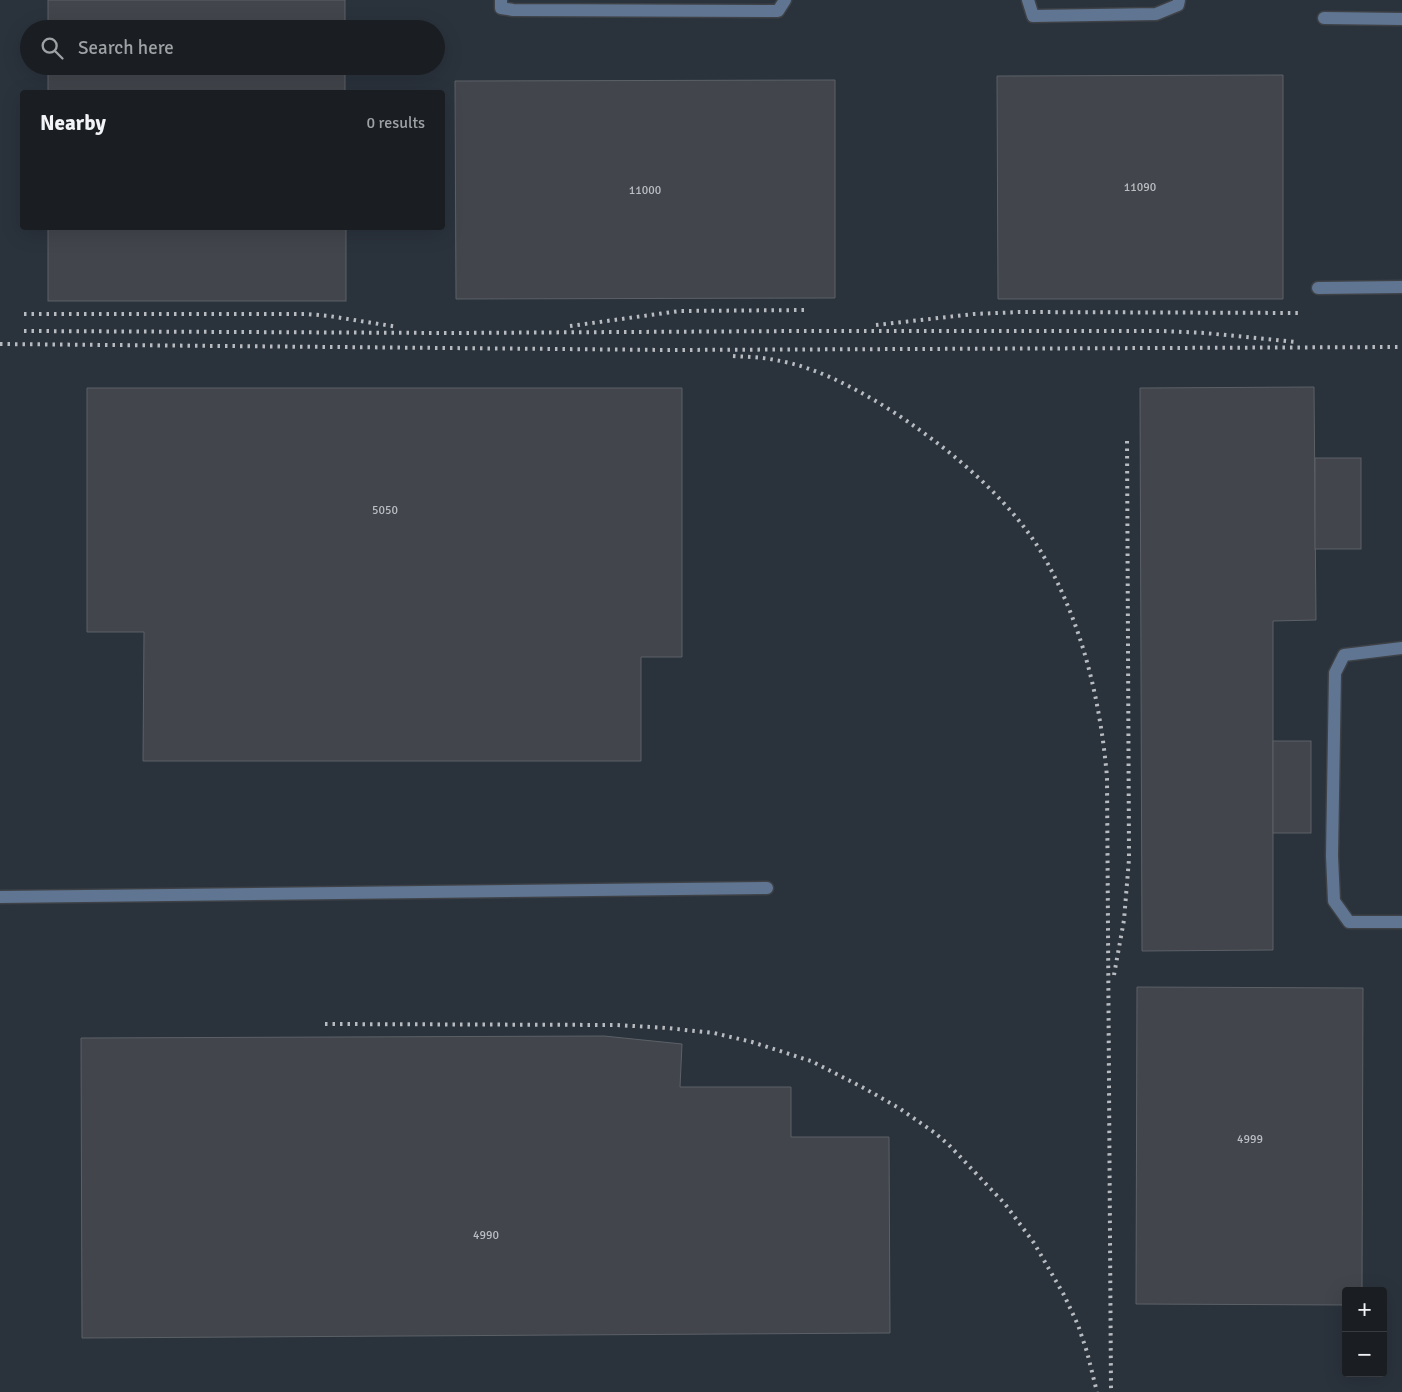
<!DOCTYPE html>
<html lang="en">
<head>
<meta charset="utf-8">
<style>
	:root { --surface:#1a1d22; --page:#272a2f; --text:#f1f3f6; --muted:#9fa2a5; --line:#383b40 }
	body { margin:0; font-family:Signika,sans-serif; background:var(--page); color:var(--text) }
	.controls { position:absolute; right:15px; bottom:15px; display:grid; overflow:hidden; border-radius:5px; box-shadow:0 5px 20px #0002 }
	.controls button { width:45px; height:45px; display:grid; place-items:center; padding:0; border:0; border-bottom:1px solid var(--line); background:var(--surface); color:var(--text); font:25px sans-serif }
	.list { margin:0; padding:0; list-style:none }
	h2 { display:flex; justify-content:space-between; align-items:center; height:65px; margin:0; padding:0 20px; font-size:21px }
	h2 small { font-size:16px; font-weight:400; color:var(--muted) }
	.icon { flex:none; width:28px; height:28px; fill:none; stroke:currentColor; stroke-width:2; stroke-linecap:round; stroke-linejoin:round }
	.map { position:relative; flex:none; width:1402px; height:1392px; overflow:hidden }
	.search { position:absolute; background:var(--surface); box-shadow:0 5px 20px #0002; left:20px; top:20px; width:425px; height:55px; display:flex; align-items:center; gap:12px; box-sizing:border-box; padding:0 18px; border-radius:28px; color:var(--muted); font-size:19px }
	.panel { position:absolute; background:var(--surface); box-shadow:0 5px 20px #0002; left:20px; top:90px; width:425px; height:140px; border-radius:5px }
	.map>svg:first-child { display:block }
	.built { fill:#2a323c; fill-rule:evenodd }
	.building { fill:#42464c; stroke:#5c6167 }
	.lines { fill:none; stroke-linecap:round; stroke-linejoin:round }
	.minor-casing { stroke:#3e4247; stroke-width:15 }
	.minor { stroke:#607591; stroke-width:12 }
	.rail { stroke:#b8bbbf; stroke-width:4; stroke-dasharray:2.5 5; stroke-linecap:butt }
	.labels { text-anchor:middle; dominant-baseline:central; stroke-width:4; stroke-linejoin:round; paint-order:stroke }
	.number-label { font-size:12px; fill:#babdc2 }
</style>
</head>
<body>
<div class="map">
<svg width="1402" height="1392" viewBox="0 0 1402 1392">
	<rect width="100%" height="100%" fill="#23272d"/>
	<path class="built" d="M0 0H1402V1392H0ZM29 29H436V66H29ZM22 92H442V228H22ZM1346 1291H1383V1373H1346Z"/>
	<g class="building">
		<rect x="48" y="0" width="297" height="29"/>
		<rect x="48" y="66" width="297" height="26"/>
		<path d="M1283 75V299H998L997 76Z"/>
		<path d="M835 80V298L456 299 455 81Z"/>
		<rect x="48" y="228" width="298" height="73"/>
		<path d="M1314 387 1316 620 1273 621V950L1142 951 1140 388Z"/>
		<path d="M87 388H682V657H641V761H143L144 632H87Z"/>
		<rect x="1315" y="458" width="46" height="91"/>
		<rect x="1273" y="741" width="38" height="92"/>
		<path d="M1137 987 1363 988 1362 1291H1346V1305L1136 1304Z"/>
		<path d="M604 1036 682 1044 680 1087H791V1137H889L890 1333 82 1338 81 1038Z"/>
	</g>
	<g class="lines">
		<defs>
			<g id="minor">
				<path d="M501 0V8L513 10 778 11 785 0"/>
				<path d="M1028 0 1033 16 1156 14 1178 5 1179 0"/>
				<path d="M1324 18 1402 19"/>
				<path d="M1318 288 1402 287"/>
				<path d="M1402 648 1344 655 1335 673 1332 856 1334 901 1349 922H1402"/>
				<path d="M0 897 767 888"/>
			</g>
		</defs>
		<use href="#minor" class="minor-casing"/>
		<use href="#minor" class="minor"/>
		<g class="rail">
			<path d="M24 314H307L329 316 398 327"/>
			<path d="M876 325 974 314 1020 312 1301 313"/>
			<path d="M570 326 680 311 805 310"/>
			<path d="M24 331 448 333 803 331H1163L1205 333 1296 342"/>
			<path d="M0 344 668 350 1402 347"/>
			<path d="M733 356C747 357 761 357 775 360 821 367 876 399 914 426 960 458 1010 502 1040 550 1081 619 1100 697 1107 777L1111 1392"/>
			<path d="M1114 975 1124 920 1129 859 1127 436"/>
			<path d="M325 1024 617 1025 667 1028 714 1033 752 1042 811 1061 862 1087 899 1108 935 1133 949 1145 1005 1204 1034 1243 1064 1295 1078 1325 1087 1352 1097 1392"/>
		</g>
	</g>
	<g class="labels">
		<g class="number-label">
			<text x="1140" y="187">11090</text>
			<text x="645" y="190">11000</text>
			<text x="385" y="510">5050</text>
			<text x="1250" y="1139">4999</text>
			<text x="486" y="1235">4990</text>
		</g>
	</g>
</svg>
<div class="controls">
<button>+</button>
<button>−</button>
</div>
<div class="search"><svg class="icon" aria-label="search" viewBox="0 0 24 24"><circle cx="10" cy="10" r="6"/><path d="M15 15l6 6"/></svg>Search here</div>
<section class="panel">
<h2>Nearby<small>0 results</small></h2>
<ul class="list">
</ul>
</section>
</div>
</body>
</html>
